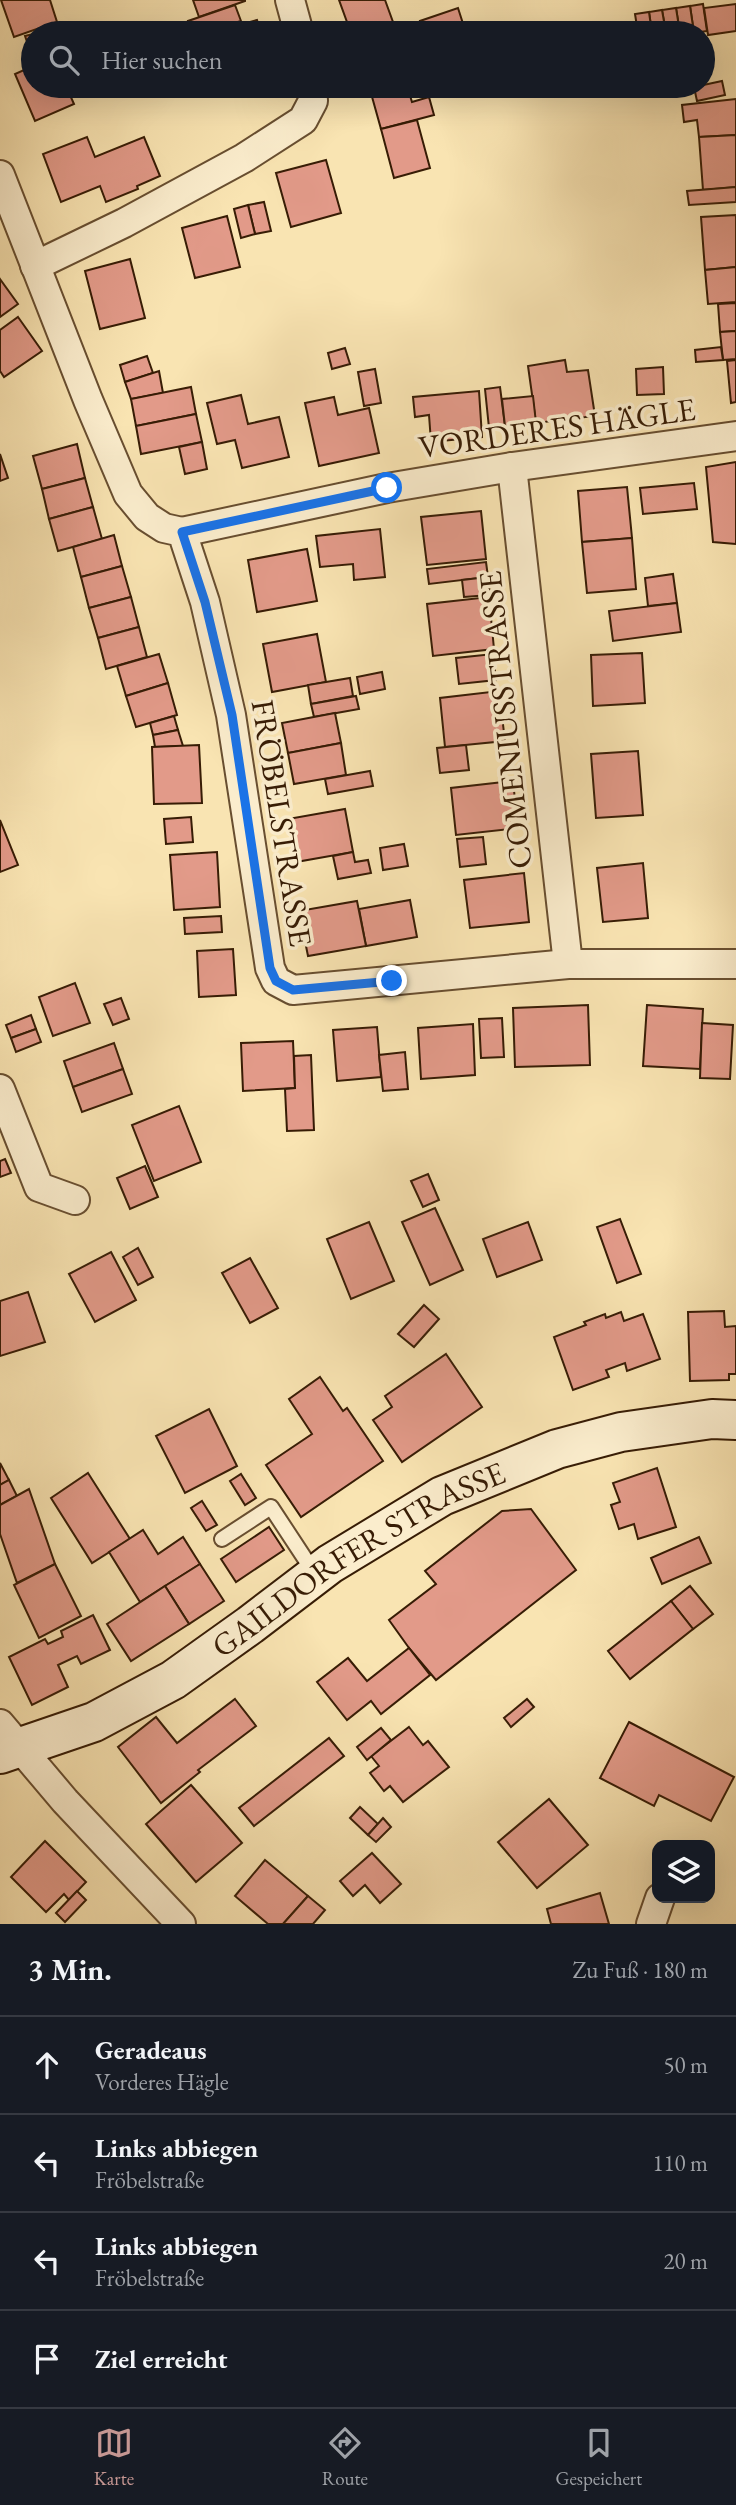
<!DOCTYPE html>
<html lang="de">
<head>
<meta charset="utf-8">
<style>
	:root { --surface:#171b24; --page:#242831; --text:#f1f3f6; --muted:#9ea1a6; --line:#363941; --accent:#c59692 }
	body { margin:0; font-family:"EB Garamond",serif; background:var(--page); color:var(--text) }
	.controls { position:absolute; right:21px; bottom:21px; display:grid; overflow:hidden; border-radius:14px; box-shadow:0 7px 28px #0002 }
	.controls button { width:63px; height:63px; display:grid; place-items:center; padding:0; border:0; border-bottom:2px solid var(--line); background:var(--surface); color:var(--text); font:35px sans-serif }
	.stop { position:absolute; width:21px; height:21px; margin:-16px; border:5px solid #1a73e8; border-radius:50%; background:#fff }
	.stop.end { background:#1a73e8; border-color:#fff; box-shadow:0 2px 7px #0008 }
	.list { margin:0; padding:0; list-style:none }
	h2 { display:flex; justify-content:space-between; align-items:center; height:91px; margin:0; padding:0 28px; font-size:30px }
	h2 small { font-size:23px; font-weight:400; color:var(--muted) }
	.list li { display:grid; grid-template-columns:46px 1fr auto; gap:21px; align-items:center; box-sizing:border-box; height:98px; padding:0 28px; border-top:2px solid var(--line) }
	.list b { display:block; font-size:26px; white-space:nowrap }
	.list p { margin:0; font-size:23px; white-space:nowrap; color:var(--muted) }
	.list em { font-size:23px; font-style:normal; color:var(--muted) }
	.icon { flex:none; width:38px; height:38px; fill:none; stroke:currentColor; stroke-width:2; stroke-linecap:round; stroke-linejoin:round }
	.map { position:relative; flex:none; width:736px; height:1924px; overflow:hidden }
	.search { position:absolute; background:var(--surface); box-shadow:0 7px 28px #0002; left:21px; right:21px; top:21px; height:77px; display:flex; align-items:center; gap:18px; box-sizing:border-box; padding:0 24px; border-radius:38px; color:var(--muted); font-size:26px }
	.sheet { height:483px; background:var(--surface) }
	nav { display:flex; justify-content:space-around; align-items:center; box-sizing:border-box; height:98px; border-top:2px solid var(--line); background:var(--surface); font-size:19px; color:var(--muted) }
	nav a { display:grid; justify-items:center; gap:4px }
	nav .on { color:var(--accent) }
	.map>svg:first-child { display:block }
	.building { fill:#e29a89; stroke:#371c05; stroke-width:2 }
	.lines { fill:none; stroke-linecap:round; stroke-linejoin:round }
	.lane-casing { stroke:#684e30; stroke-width:18 }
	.street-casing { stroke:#684e30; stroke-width:32 }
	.secondary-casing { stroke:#371c05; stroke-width:42 }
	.lane { stroke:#fbedcd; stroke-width:14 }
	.street { stroke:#fbedcd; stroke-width:28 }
	.secondary { stroke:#fbedcd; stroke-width:38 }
	.route { stroke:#1a73e8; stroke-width:9 }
	.labels { text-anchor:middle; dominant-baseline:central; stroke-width:7; stroke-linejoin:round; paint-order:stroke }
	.street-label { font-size:32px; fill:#371c05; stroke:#fbedcd }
</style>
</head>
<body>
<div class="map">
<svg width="736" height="1924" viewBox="0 0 736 1924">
	<rect width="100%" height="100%" fill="#f9e4b2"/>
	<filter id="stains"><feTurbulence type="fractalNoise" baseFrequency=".00286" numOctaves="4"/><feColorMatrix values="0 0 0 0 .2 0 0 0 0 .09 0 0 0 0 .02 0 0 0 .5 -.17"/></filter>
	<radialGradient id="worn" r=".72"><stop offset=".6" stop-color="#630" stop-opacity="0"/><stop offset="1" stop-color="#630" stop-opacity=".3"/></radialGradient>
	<g class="building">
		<path d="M1 0H50L57 22 14 37Z"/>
		<path d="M193 0H245V1L199 17Z"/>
		<path d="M339 0H385L397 33H351Z"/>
		<path d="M703 4 707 31 694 33 690 6Z"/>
		<path d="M736 4V31L708 35 704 8Z"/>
		<path d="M235 5 241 21 203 33H192L188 21Z"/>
		<path d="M690 6 694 33H680L676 8Z"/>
		<path d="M458 8 466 33H424L420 21Z"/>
		<path d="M676 8 680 33H666L662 10Z"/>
		<path d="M662 10 666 33H652L649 12Z"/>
		<path d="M649 12 652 33H638L635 14Z"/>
		<path d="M257 20 261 33H211Z"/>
		<path d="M59 25 62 33H34Z"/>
		<path d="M33 34V55L32 56 25 36Z"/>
		<path d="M33 66V86H66L74 104 35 121 15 74Z"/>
		<path d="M722 81 725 95 697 101 694 87Z"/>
		<path d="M220 86H257L223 96Z"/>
		<path d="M369 86H407L412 102 429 97 434 115 381 129Z"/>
		<path d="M736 99V135L699 137 697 120 684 122 682 105Z"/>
		<path d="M417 120 430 168 394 178 381 129Z"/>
		<path d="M736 135V187L703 190 699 137Z"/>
		<path d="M87 137 95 157 144 137 160 176 137 186 138 189 106 202 100 186 61 202 43 154Z"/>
		<path d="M326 160 341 213 291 227 276 173Z"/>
		<path d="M736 187V202L689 205 687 191Z"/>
		<path d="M264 202 271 231 255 234 248 205Z"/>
		<path d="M248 205 255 234 241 238 234 209Z"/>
		<path d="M736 215V267L705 270 701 217Z"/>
		<path d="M227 216 240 267 195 278 182 228Z"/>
		<path d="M130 259 145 318 100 329 85 271Z"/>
		<path d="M736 267V302L708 304 705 270Z"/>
		<path d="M0 279 18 304 0 317Z"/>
		<path d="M736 303V331L720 332 718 304Z"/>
		<path d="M18 317 42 351 4 377 0 371V330Z"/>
		<path d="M736 331V359L723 360 720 332Z"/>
		<path d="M721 347 723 360 696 362 695 350Z"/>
		<path d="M345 348 350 364 332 369 328 353Z"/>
		<path d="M147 356 153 373 125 382 120 365Z"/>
		<path d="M565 360 567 372 588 370 595 416 536 423 528 366Z"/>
		<path d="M736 360V402L731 403 727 361Z"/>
		<path d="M663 367 664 394 637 395 636 369Z"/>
		<path d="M375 369 381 403 364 406 358 372Z"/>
		<path d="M159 371 163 393 131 399 125 382Z"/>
		<path d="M191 387 196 414 136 426 131 399Z"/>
		<path d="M500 387 505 426 489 428 485 389Z"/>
		<path d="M479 391 482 437 431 442 429 415 415 417 413 397Z"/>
		<path d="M241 395 248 424 279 417 289 457 242 468 235 440 217 444 207 403Z"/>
		<path d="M533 396 536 423 505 426 502 399Z"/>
		<path d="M334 397 338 415 369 408 379 453 319 466 305 403Z"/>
		<path d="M196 414 202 442 141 454 136 426Z"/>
		<path d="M202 442 207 469 185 474 179 447Z"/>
		<path d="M77 444 85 478 42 489 33 456Z"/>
		<path d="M0 454 8 478 0 481Z"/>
		<path d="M736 462V544L713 542 706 467Z"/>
		<path d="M85 478 93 507 49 519 42 489Z"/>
		<path d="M694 483 697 509 643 514 640 488Z"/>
		<path d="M627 487 632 538 582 542 578 491Z"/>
		<path d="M93 507 102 539 58 551 49 519Z"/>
		<path d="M481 511 486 559 427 565 421 517Z"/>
		<path d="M380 529 385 577 354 580 353 564 320 567 316 536Z"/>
		<path d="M114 535 122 566 81 577 73 547Z"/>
		<path d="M632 538 636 589 587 593 582 542Z"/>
		<path d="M307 549 317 601 257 612 248 560Z"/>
		<path d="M486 562 488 577 429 584 427 569Z"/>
		<path d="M122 566 131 597 89 608 81 577Z"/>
		<path d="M673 574 677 603 648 606 645 578Z"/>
		<path d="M488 577 490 595 464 597 462 580Z"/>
		<path d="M131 597 139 627 98 638 89 608Z"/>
		<path d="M489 597 494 649 433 656 427 604Z"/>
		<path d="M677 603 681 632 613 641 609 611Z"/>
		<path d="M139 627 147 657 106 669 98 638Z"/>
		<path d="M317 634 326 682 272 692 263 644Z"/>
		<path d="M642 653 645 703 593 706 591 655Z"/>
		<path d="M159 654 168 683 126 696 117 666Z"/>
		<path d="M493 654 496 680 459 684 456 658Z"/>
		<path d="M382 672 385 689 360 694 357 677Z"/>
		<path d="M350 678 353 696 311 704 308 685Z"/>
		<path d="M168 683 177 715 136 727 126 696Z"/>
		<path d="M499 691 505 741 445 747 440 698Z"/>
		<path d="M356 696 359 709 314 717 311 704Z"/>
		<path d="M335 713 341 743 288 753 282 723Z"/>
		<path d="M174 716 178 730 153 735 150 723Z"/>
		<path d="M178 730 183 746 155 747 153 735Z"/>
		<path d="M341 743 346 775 294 784 288 753Z"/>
		<path d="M199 745 202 803 154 804 152 747Z"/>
		<path d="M466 745 469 770 440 773 437 748Z"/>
		<path d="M638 751 643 815 596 818 591 754Z"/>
		<path d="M370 771 373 786 328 794 325 779Z"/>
		<path d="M513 781 518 828 456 835 451 788Z"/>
		<path d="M345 809 353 852 296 862 288 819Z"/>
		<path d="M191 817 193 842 166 844 164 819Z"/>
		<path d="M0 820 18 865 0 872Z"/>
		<path d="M483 837 486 864 460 867 457 839Z"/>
		<path d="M404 844 408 866 383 870 380 848Z"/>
		<path d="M217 852 220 907 174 910 170 855Z"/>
		<path d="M353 852 355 862 368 860 371 873 338 879 333 856Z"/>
		<path d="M643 863 648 918 603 922 597 868Z"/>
		<path d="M524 873 529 922 470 928 464 880Z"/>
		<path d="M410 900 417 937 366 946 359 909Z"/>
		<path d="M357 901 366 946 308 956 299 911Z"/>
		<path d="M221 916 222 932 185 934 184 918Z"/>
		<path d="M233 949 236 995 199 997 197 951Z"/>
		<path d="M75 983 90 1023 53 1036 39 997Z"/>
		<path d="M121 998 129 1019 113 1025 104 1004Z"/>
		<path d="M588 1005 590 1065 515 1067 513 1008Z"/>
		<path d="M647 1005 703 1009 700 1069 643 1066Z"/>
		<path d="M31 1015 36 1029 11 1038 6 1025Z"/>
		<path d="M502 1018 504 1057 481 1058 479 1019Z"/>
		<path d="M702 1023 733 1025 730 1079 700 1078Z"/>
		<path d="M473 1024 475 1075 421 1079 418 1028Z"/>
		<path d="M377 1027 381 1077 337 1081 333 1030Z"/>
		<path d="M36 1029 41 1042 16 1052 11 1038Z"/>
		<path d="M293 1041 295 1088 243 1091 241 1043Z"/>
		<path d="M114 1043 123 1069 73 1087 64 1061Z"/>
		<path d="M405 1052 408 1089 383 1091 379 1055Z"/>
		<path d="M311 1055 314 1130 287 1131 285 1089 295 1088 294 1056Z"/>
		<path d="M123 1069 132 1094 82 1112 73 1087Z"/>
		<path d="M179 1106 201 1162 154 1181 132 1125Z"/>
		<path d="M5 1159 11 1173 0 1177V1161Z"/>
		<path d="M145 1166 158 1197 130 1209 117 1178Z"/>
		<path d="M428 1174 439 1200 423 1207 411 1181Z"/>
		<path d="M435 1208 463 1270 430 1285 402 1222Z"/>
		<path d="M620 1219 641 1274 617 1283 597 1227Z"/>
		<path d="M369 1222 394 1281 351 1299 327 1239Z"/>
		<path d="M528 1222 542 1260 497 1277 483 1239Z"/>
		<path d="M138 1248 153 1277 138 1285 123 1257Z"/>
		<path d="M111 1252 136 1300 95 1322 69 1274Z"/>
		<path d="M250 1258 278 1308 250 1323 222 1273Z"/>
		<path d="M28 1292 45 1342 0 1356V1301Z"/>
		<path d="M424 1305 439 1319 414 1347 398 1334Z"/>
		<path d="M724 1311 725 1327 736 1326V1374H729V1380L690 1381 688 1312Z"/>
		<path d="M621 1312 624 1321 643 1314 660 1359 627 1371 625 1363 606 1370 609 1377 573 1390 554 1337 586 1325 584 1322 605 1314 606 1318Z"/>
		<path d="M446 1354 482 1407 402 1462 373 1420 392 1407 385 1396Z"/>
		<path d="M320 1377 343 1411 347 1408 383 1461 301 1517 266 1465 312 1434 289 1399Z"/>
		<path d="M209 1409 237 1466 185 1493 156 1436Z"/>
		<path d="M0 1463 9 1480 0 1485Z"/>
		<path d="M657 1468 676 1527 638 1539 634 1524 619 1529 611 1505 620 1502 613 1483Z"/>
		<path d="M88 1473 130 1539 92 1563 51 1498Z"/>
		<path d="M241 1474 256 1498 245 1505 230 1481Z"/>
		<path d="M9 1480 17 1496 0 1505V1485Z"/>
		<path d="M29 1489 55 1564 17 1583 0 1534V1505Z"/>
		<path d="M202 1501 217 1525 206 1531 191 1508Z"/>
		<path d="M531 1509 576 1570 436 1680 409 1648 389 1620 436 1584 425 1571 502 1511Z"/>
		<path d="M269 1527 284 1550 236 1582 221 1559Z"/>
		<path d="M143 1530 158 1554 183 1537 200 1564 140 1602 109 1552Z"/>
		<path d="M699 1537 711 1563 662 1584 651 1558Z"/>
		<path d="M55 1564 81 1616 39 1638 14 1585Z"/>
		<path d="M200 1564 224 1601 189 1624 165 1586Z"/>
		<path d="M165 1586 189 1624 131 1661 107 1624Z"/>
		<path d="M690 1586 713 1614 693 1629 671 1601Z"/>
		<path d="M671 1601 693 1629 630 1679 608 1651Z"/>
		<path d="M93 1615 110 1650 81 1664 77 1656 58 1665 68 1687 32 1705 9 1657 45 1639 48 1644 63 1637 61 1631Z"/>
		<path d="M409 1648 430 1675 381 1714 371 1701 347 1720 317 1682 348 1658 367 1681Z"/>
		<path d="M235 1699 256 1726 198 1770 200 1772 161 1803 118 1747 156 1717 177 1743Z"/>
		<path d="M527 1699 534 1707 511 1727 504 1718Z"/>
		<path d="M629 1722 734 1777 711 1821 659 1795 654 1806 600 1778Z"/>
		<path d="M409 1727 423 1745 428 1741 449 1767 403 1802 390 1786 384 1791 370 1773 379 1766 371 1756Z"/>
		<path d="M381 1728 391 1740 367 1760 357 1747Z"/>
		<path d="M329 1738 344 1756 254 1826 239 1808Z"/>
		<path d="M191 1785 242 1843 196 1882 146 1824Z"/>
		<path d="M549 1799 588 1845 537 1888 498 1842Z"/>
		<path d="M360 1807 378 1824 368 1835 350 1818Z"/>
		<path d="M383 1818 391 1827 376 1842 368 1835Z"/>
		<path d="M45 1841 86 1882 69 1900 64 1894 46 1912 11 1877Z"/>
		<path d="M372 1853 401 1884 380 1903 365 1885 353 1896 340 1881Z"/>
		<path d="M265 1860 308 1896 283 1924H268L235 1896Z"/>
		<path d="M77 1891 86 1900 65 1922 56 1913Z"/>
		<path d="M600 1893 609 1924H551L547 1909Z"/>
		<path d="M308 1896 325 1910 313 1924H283Z"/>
	</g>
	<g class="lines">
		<defs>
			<path id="lane" d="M222 1539 271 1507 315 1574"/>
			<g id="street">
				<path d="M290 0 299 33"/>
				<path d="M0 175 88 400 128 494 147 517 164 528 182 532 205 602 231 715 270 968 276 981 293 990 568 964H736"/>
				<path d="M35 266 124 223 244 158 303 120 313 101 312 86"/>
				<path d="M512 467 568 964"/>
				<path d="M182 532 387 488 512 467 736 436"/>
				<path d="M0 1089 39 1187 75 1200"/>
				<path d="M0 1724 65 1801 181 1924"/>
				<path d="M651 1924 660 1898"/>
			</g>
			<g id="secondary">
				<path id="s1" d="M0 1754 94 1722 173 1680 250 1625 330 1564 442 1496 557 1449 621 1432 712 1419 736 1420"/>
			</g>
		</defs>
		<use href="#lane" class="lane-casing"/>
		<use href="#street" class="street-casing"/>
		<use href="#secondary" class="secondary-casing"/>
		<use href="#lane" class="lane"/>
		<use href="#street" class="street"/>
		<use href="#secondary" class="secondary"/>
	</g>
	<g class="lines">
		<path class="route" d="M387 488 182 532 205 602 232 715 270 968 276 981 293 990 392 981"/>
	</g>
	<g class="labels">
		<g class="street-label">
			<text transform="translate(557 428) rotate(-8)">VORDERES HÄGLE</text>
			<text transform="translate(505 720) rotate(-96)">COMENIUSSTRASSE</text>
			<text transform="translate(282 823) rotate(81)">FRÖBELSTRASSE</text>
			<text stroke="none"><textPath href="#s1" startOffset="411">GAILDORFER STRASSE</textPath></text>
		</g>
	</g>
	<rect width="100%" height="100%" filter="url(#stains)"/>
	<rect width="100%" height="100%" fill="url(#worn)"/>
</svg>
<div class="controls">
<button><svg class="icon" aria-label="layers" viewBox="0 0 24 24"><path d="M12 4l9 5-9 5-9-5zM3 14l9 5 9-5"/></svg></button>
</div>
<div class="stop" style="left:387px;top:488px"></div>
<div class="stop end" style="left:392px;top:981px"></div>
<div class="search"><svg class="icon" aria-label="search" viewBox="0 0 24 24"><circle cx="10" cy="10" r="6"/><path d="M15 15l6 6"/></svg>Hier suchen</div>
</div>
<section class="sheet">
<h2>3 Min.<small>Zu Fuß · 180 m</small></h2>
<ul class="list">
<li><svg class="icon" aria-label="ahead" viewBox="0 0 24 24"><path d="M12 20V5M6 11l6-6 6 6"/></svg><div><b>Geradeaus</b><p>Vorderes Hägle</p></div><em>50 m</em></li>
<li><svg class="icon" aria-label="left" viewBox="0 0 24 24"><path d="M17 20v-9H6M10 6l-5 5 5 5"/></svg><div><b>Links abbiegen</b><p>Fröbelstraße</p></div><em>110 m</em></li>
<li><svg class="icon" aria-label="left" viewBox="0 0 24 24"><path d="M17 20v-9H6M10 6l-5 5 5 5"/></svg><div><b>Links abbiegen</b><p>Fröbelstraße</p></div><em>20 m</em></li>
<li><svg class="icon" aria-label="arrive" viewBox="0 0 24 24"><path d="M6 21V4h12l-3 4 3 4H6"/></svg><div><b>Ziel erreicht</b></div></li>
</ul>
</section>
<nav>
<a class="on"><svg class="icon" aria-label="map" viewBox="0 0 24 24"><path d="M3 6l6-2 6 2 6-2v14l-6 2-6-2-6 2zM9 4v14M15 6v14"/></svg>Karte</a>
<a><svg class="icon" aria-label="directions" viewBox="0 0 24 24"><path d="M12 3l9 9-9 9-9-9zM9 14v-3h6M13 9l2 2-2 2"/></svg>Route</a>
<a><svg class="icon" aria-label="saved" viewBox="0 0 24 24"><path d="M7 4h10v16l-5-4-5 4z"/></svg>Gespeichert</a>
</nav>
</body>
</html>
